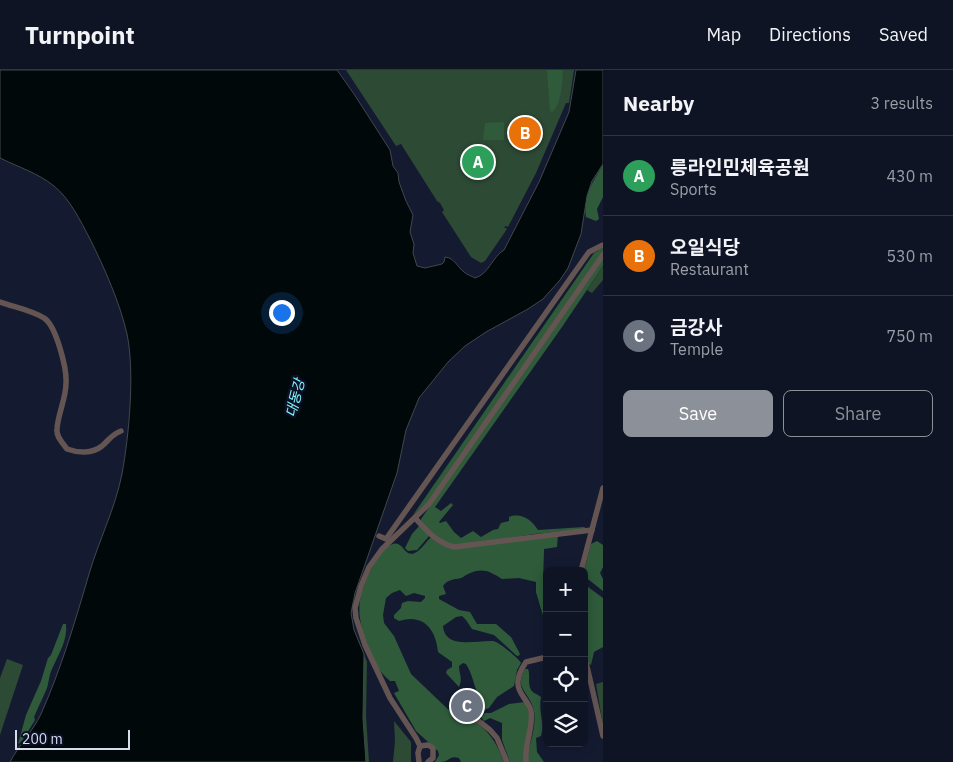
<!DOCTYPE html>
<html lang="en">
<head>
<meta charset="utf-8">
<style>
	:root { --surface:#0f1425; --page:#1d2132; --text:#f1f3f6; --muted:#9b9ea7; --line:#2f3342; --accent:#8c9099 }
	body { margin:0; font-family:"IBM Plex Sans","Noto Sans KR",sans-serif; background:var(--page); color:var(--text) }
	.controls { position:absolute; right:15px; bottom:15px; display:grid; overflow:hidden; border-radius:8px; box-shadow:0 2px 12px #0003 }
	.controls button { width:45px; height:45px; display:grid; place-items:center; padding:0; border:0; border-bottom:1px solid var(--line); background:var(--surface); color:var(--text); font:25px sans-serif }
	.scale { position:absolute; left:15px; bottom:12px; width:115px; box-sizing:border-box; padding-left:5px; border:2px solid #d7dded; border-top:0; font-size:14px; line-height:18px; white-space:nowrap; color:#d7dded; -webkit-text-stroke:4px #0b1227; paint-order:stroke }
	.you { position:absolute; left:281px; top:242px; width:18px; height:18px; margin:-12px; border:4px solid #fff; border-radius:50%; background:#1a73e8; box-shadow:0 0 0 8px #1a73e833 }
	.badge { display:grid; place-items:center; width:32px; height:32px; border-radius:50%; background:var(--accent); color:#fff; font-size:16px; font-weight:700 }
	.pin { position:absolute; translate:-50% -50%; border:2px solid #fff; box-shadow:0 1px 5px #0006 }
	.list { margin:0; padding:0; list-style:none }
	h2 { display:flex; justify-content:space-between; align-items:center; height:65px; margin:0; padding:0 20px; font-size:21px }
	h2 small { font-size:16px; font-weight:400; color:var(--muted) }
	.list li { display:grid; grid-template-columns:32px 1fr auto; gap:15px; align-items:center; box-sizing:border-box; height:80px; padding:0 20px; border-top:1px solid var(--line) }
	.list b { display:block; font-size:19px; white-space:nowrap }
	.list p { margin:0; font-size:16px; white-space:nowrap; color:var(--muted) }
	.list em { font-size:16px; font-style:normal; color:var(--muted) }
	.actions { display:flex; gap:10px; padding:15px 20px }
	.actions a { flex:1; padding:11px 0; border:1px solid var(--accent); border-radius:8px; text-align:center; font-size:18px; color:var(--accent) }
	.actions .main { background:var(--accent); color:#fff }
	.icon { flex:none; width:28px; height:28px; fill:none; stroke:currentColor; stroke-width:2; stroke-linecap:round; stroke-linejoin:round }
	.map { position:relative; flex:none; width:603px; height:692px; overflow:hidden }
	header { display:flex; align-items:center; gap:30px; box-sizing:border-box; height:70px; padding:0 25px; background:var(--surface); border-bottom:1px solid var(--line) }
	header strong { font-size:24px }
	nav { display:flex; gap:28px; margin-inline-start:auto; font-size:18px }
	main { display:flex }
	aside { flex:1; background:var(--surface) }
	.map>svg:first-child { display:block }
	.green { fill:#2d4a35 }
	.forest { fill:#2f5b3b }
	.water { fill:#000809; stroke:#40484d }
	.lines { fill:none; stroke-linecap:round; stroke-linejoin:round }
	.minor { stroke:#645553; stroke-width:5.5 }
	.labels { text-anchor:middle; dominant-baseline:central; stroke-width:5; stroke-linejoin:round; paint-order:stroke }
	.water-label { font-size:14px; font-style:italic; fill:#87f5fa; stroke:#0b1227 }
</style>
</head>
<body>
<header>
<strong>Turnpoint</strong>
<nav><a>Map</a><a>Directions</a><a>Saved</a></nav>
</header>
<main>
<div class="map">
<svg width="603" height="692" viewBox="0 0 603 692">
	<rect width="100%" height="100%" fill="#141b31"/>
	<g class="green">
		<path d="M346 0H574L569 33H566L536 103 508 157 506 156 504 157 507 159 485 191 481 193 471 187 442 142 444 140 440 133 437 131 401 74 396 76Z"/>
		<path d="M603 196V210L592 223 587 220Z"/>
		<path d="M364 584 367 592 366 646 369 692H366L363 649Z"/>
		<path d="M7 589 23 595 0 665V608Z"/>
		<path d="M603 612V656L596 614Z"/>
		<path d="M394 651 411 672V692H393L395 671Z"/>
	</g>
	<g class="forest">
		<path d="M547 0H563C562 12 562 34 552 42L550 41Z"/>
		<path d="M504 52V70H483L485 53Z"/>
		<path d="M603 94V127L597 139 599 149 596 151 586 147C583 124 593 113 603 94Z"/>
		<path d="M603 178V182L428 432 413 445 594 183Z"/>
		<path d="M603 188V196L562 257 435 437 441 441 451 433 453 435 439 452 440 453 446 451 454 462 461 468 473 461 481 467 493 460 498 459 501 453 509 451V447C521 442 532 450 538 460L584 457 587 459 534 464 457 476 443 472 421 452V449Z"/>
		<path d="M420 455 430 465 417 480 408 481 405 478 412 464Z"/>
		<path d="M558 465 557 477 544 479 543 514 547 534V548L544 549 536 522V512L519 508 502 509C490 501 482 497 468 504 467 504 462 508 461 508 453 510 448 509 443 516L446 524 439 526V529L459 540 470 542 477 554H496L511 567 519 582 520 585 517 586 494 565 472 559 466 550 462 546 456 547 443 556C445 580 477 570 493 571 498 571 518 588 521 593L517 600 514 616 497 627 489 638 484 640 478 646 471 643V640L474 636 478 625C474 615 472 603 466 594L463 593 459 596C459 604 463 608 459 617L446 603 447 600 452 597V592L438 582C436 559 423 543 399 551L394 548V545L401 538 402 533 408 531 421 532 425 528V526L414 523 406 526 400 520 392 523 386 528 383 545 384 553 394 566 411 604 454 645 457 646 464 643C487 661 493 664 504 692H461L459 688C452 686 451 688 446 691 443 692 439 692 435 692L439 685 438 681 416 661 394 623 399 621 395 611H390C377 599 374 593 368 576 356 544 356 531 371 499 375 491 381 480 390 475 405 467 403 492 418 481 423 477 427 471 431 467L448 477Z"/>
		<path d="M597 471 603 475V497L600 503 603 509V521L584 506V501L591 474Z"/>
		<path d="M584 514 603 528V577L594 582 591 595 589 594 584 572Z"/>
		<path d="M63 554H66C68 570 58 585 52 599 49 605 49 612 47 618 43 628 38 637 34 647L35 650 22 671 18 674 26 645 41 611 48 588 51 585Z"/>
		<path d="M525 599H528C531 606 526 617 534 623 536 624 539 625 541 627 538 642 545 652 541 666L536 668 537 682 544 692H528L527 688C530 673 538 652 533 637 528 621 514 618 525 599Z"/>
		<path d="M525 632 530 646 525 692H510L502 670V653L490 648 484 651 481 647 485 643H491L509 634Z"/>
	</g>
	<path class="water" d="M0 0H337L354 24 390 80 393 96 398 103 399 112 406 131 413 145 410 162 414 174 413 183 417 196 425 198 442 194 444 192 445 187C455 188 457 197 464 202 467 205 472 206 475 208 489 204 492 187 504 180L539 112 569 42 576 0H603V94L592 111 587 126 581 164 568 198 560 210 543 229 528 239 486 262 465 276 448 292 419 328 406 360 397 403 355 523 351 543 354 560 364 584 363 649 366 692H10C19 675 33 661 41 644 61 599 75 552 89 504 99 470 115 439 122 404 129 366 135 301 127 264 120 233 104 197 90 169 80 150 70 129 54 116 38 103 18 97 0 88Z"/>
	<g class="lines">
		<g class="minor">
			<path d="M0 232C14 237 31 240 44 248 56 255 67 299 66 313 66 329 58 343 57 359 56 367 63 373 67 379 78 383 92 384 102 376 109 370 112 364 121 361"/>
			<path d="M415 448C426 460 437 473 454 477L592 460"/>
			<path d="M379 466 386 469 584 189 589 182 603 175"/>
			<path d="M581 501 603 418"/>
			<path d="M584 583 603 666"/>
			<path d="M466 641 490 660 497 668 507 692"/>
			<path d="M420 676 428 675 433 678V688L428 692"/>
			<path d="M419 692 418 683 420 676 416 668 390 628 365 575 356 548 355 538 361 516 369 497 382 479 429 434 603 185"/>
			<path d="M526 692C524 674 534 657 531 641 529 631 518 624 518 614 517 606 522 598 526 592L547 587"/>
		</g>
	</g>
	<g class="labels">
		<g class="water-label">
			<text transform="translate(295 328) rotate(-76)">대동강</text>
		</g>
	</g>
</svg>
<div class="controls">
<button>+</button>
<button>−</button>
<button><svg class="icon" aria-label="locate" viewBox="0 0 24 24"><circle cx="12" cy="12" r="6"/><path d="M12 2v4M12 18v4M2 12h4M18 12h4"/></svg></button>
<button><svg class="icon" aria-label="layers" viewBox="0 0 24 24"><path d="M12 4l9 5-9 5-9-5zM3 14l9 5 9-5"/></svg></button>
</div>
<div class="scale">200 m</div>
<div class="you"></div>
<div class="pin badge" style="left:478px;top:92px;background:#2e9e5b">A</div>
<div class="pin badge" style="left:525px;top:63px;background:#e8710a">B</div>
<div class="pin badge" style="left:467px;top:636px;background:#6b7280">C</div>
</div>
<aside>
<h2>Nearby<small>3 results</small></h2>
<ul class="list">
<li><span class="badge" style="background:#2e9e5b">A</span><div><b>릉라인민체육공원</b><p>Sports</p></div><em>430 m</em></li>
<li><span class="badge" style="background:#e8710a">B</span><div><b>오일식당</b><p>Restaurant</p></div><em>530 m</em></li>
<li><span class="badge" style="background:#6b7280">C</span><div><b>금강사</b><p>Temple</p></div><em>750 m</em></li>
</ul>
<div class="actions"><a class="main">Save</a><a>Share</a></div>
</aside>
</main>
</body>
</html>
